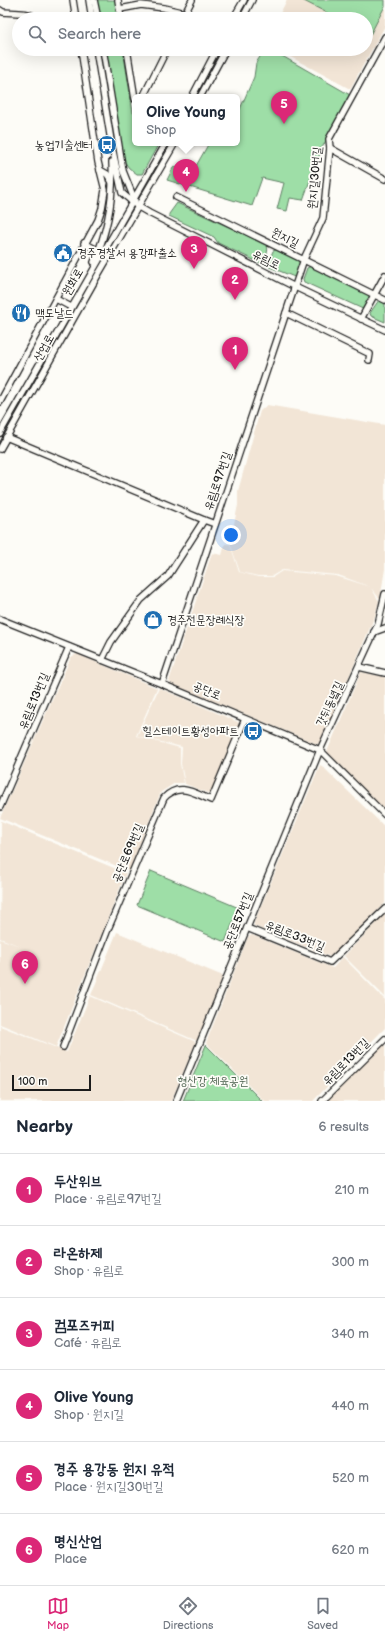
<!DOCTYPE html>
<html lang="en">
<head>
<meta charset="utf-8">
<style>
	:root { --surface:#fff; --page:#f2f2f3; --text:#1f2937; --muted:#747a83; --line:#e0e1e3; --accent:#db2777 }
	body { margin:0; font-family:"Balsamiq Sans","Poor Story",sans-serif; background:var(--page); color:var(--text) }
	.scale { position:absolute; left:12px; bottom:10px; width:79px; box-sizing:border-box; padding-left:4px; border:2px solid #1c1c1c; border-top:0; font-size:11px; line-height:14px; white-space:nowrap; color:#1c1c1c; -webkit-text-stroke:3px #fdfcf7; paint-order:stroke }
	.you { position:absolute; left:231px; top:535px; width:14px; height:14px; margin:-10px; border:3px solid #fff; border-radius:50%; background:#1a73e8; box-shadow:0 0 0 6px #1a73e833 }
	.badge { display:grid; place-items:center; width:26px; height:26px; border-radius:50%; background:var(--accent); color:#fff; font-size:13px; font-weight:700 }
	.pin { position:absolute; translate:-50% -33px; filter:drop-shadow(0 1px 2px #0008) }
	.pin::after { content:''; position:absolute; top:21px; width:14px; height:12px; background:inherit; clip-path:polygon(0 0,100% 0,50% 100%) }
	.popup { position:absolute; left:132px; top:94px; width:108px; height:52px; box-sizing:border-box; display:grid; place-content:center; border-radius:6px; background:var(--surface); filter:drop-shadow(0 1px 3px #0005); font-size:13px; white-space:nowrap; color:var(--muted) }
	.popup b { font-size:15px; color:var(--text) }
	.popup::after { content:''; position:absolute; left:50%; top:100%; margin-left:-8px; border:8px solid transparent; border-top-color:var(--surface) }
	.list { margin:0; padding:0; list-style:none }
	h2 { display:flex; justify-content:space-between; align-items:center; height:52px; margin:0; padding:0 16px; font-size:17px }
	h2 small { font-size:13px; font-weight:400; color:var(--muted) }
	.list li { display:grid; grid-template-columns:26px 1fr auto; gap:12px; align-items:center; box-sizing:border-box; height:72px; padding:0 16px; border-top:1px solid var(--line) }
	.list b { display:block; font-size:15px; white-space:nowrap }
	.list p { margin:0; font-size:13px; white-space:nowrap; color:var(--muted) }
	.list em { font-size:13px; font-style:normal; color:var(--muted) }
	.icon { flex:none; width:22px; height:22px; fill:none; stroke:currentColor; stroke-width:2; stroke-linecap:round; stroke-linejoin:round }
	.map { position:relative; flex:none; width:385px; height:1101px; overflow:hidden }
	.search { position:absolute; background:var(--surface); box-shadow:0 4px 16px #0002; left:12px; right:12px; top:12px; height:44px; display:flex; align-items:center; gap:10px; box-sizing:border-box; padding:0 14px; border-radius:22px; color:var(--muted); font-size:15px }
	.sheet { height:484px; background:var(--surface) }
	nav { display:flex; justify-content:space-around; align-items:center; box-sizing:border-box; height:56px; border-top:1px solid var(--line); background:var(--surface); font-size:11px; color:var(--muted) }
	nav a { display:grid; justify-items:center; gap:2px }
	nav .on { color:var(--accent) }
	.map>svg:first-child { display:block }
	.built { fill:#f2e5d6 }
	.green { fill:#9edea7; stroke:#5d7d62 }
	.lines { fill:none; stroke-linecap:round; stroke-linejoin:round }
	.minor-casing { stroke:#1c1c1c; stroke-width:8 }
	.minor { stroke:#fdfcf7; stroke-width:5.5 }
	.labels { text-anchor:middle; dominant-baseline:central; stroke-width:3.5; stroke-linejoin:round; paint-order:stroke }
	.poi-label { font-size:12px; fill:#1c1c1c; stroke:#fdfcf7; text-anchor:start }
	.street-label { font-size:12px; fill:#1c1c1c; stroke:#fdfcf7 }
	.park-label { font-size:12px; fill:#4a604d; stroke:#fdfcf7 }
</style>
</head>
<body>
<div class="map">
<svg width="385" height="1101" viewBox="0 0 385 1101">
	<rect width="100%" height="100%" fill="#fdfcf7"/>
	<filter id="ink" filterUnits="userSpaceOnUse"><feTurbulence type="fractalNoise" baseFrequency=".025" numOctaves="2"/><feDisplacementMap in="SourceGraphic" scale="8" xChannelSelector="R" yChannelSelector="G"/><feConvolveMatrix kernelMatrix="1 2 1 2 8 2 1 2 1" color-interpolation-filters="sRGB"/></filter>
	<g filter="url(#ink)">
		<g class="built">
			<path d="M287 0H385V26L350 89 276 49H366V19H277Z"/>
			<path d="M267 405 385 425V569L380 599 371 588 379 601 375 616 321 742 317 744 172 684 169 681 212 553 222 555 225 544H230L239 572 258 577H273L282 571 336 576 371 587 338 575 282 570 272 576H258L240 572 230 543 238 505V491L260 411Z"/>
			<path d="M77 654 157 688 136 736 180 748V764L184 783H175L161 792 129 871 0 818 71 657Z"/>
			<path d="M361 672 385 677V810L327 752Z"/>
			<path d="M159 688 238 722 239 724 211 792 208 793 185 784 181 764 182 747 137 736Z"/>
			<path d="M320 765 322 766 385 827V903L331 957 254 926V923Z"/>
			<path d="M1 821 126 873 56 1047 0 1024V939L20 946 0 938Z"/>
			<path d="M385 914V997L344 956Z"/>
			<path d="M117 932 223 976 197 1041 91 995Z"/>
			<path d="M252 935 333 968 343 957 385 1000V1028L313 1101H264L206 1043 248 937Z"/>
			<path d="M90 996 196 1042 171 1101H0V1026L67 1052Z"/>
			<path d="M385 1043V1101H326Z"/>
		</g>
		<g class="green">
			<path d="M96 0H115L118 19H100Z"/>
			<path d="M302 0H385V6L370 35 366 33V19H339Z"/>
			<path d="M105 49H123L133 113 135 114V143H159L142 174H137L129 168 124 161Z"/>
			<path d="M265 49H270L350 95 322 148 303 200 290 198 287 211 277 209 284 183 262 178 252 206 167 180 174 166 192 173 209 143H237V116L254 77 256 63Z"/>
			<path d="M177 203 267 245C269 251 266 260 260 263L218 243 214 237 169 216V214Z"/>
			<path d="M278 249 300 260 302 264 297 278 267 266 273 251Z"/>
			<path d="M311 266 370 295 372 297 365 310 304 282 303 279 307 268Z"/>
			<path d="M379 300 385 303V322L371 316 370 313Z"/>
			<path d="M151 871 239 908 225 942 137 905Z"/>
			<path d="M206 1045 262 1101H183Z"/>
		</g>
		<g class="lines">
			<defs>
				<g id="minor">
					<path d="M73 0 76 19"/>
					<path d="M89 0 92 19"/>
					<path d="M94 0 98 19"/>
					<path d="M118 0 121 19"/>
					<path d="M120 9 141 5 164 8 185 13"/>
					<path d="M0 10 3 12C13 13 29 11 38 19"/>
					<path d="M182 19 192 0"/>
					<path d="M233 19 244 0"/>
					<path d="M242 19 252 0"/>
					<path d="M96 49 112 147 122 193 137 206 149 213 295 287 385 330"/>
					<path d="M103 49 123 171 135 201"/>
					<path d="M127 49 135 99"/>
					<path d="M143 97 167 49"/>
					<path d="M192 97 217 49"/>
					<path d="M200 97 226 49"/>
					<path d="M330 148 385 179"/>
					<path d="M100 170 107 174 112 182"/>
					<path d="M176 197 385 300"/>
					<path d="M84 243 99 251"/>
					<path d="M94 262C108 230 114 197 112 162"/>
					<path d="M56 299 71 307"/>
					<path d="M286 313 370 354 369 360"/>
					<path d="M361 319 385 275"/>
					<path d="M0 402 98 220 102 208 105 190 98 162 81 49"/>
					<path d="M0 433 166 143"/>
					<path d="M6 437 204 520"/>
					<path d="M0 449 98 275 175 143"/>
					<path d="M0 619 162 684 320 750 385 815"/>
					<path d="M374 632 385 628"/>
					<path d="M102 660 111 642 141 600 168 576 204 520 215 524"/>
					<path d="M359 667 385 673"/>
					<path d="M162 684 304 259 323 218 330 148 329 139 385 37"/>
					<path d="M0 807 69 647"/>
					<path d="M247 928 330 962 385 909"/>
					<path d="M63 1047 108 929 164 798C179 782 194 793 211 800L245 719"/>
					<path d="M176 1101 320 750 378 624 385 594"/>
					<path d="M322 1101 385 1039"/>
				</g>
			</defs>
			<use href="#minor" class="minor-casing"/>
			<use href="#minor" class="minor"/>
		</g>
	</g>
	<defs>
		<symbol id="bus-disc" viewBox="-11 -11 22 22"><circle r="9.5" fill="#1f6fb2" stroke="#fdfcf7"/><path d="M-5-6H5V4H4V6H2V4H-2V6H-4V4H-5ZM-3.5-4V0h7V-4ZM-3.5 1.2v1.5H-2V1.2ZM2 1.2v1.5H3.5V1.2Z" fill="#fff"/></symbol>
		<symbol id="civic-disc" viewBox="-11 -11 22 22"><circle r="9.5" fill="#1f6fb2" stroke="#fdfcf7"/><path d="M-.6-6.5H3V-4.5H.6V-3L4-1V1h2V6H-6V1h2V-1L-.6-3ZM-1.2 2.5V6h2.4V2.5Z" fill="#fff"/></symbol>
		<symbol id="restaurant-disc" viewBox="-11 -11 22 22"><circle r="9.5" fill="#1f6fb2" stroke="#fdfcf7"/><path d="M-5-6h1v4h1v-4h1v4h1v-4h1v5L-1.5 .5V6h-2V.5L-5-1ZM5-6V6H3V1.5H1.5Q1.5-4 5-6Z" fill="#fff"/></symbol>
		<symbol id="shop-disc" viewBox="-11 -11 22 22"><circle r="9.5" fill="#1f6fb2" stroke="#fdfcf7"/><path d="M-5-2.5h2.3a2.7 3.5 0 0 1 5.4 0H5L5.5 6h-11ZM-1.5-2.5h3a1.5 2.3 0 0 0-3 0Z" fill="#fff"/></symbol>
	</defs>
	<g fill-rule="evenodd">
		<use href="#bus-disc" x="96" y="134" width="22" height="22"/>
		<use href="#civic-disc" x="52" y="242" width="22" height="22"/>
		<use href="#restaurant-disc" x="10" y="302" width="22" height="22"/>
		<use href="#shop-disc" x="142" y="609" width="22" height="22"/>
		<use href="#bus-disc" x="242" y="720" width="22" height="22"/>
	</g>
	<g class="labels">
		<g class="poi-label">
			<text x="93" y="145" text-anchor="end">농업기술센터</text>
			<text x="77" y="253">경주경찰서 용강파출소</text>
			<text x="35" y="313">맥도날드</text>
			<text x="167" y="620">경주전문장례식장</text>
			<text x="239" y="731" text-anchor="end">힐스테이트황성아파트</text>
		</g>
		<g class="street-label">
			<text transform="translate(315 178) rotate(-85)">원지길30번길</text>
			<text transform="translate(285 238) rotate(26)">원지길</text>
			<text transform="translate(266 260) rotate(27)">유림로</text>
			<text transform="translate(73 282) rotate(-60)">원화로</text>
			<text transform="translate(44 348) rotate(-61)">산업로</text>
			<text transform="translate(218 481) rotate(-71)">유림로97번길</text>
			<text transform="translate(207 691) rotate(23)">공단로</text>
			<text transform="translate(34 701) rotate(-67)">유림로13번길</text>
			<text transform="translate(330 704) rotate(-65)">갓뒤동녘길</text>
			<text transform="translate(128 853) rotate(-67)">공단로69번길</text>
			<text transform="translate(238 921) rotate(-68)">공단로57번길</text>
			<text transform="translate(295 936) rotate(22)">유림로33번길</text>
			<text transform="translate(346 1062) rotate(-45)">유림로13번길</text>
		</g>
		<g class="park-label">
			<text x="213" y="1081">형산강 체육공원</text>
		</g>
	</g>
</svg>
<div class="scale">100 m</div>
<div class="you"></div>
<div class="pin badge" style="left:235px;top:370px">1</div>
<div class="pin badge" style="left:235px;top:300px">2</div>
<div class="pin badge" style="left:194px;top:269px">3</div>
<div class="pin badge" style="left:186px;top:192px">4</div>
<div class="popup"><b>Olive Young</b>Shop</div>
<div class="pin badge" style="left:284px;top:124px">5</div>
<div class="pin badge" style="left:25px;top:984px">6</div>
<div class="search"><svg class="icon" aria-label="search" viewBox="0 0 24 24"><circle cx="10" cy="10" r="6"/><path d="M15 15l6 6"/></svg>Search here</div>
</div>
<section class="sheet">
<h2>Nearby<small>6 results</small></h2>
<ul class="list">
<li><span class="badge">1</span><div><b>두산위브</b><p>Place · 유림로97번길</p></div><em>210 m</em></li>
<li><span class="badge">2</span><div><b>라온하제</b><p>Shop · 유림로</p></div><em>300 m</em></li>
<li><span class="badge">3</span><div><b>컴포즈커피</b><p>Café · 유림로</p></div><em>340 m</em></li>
<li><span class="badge">4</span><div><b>Olive Young</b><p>Shop · 원지길</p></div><em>440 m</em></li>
<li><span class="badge">5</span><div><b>경주 용강동 원지 유적</b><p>Place · 원지길30번길</p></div><em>520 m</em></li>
<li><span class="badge">6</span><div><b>명신산업</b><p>Place</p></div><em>620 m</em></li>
</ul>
</section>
<nav>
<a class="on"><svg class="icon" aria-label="map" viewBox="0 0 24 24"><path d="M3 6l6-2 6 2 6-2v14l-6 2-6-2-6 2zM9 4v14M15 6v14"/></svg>Map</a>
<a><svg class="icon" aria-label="directions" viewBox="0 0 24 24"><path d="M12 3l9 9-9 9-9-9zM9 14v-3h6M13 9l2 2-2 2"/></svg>Directions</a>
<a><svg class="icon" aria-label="saved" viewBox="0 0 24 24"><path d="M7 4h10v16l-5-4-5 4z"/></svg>Saved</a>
</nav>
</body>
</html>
